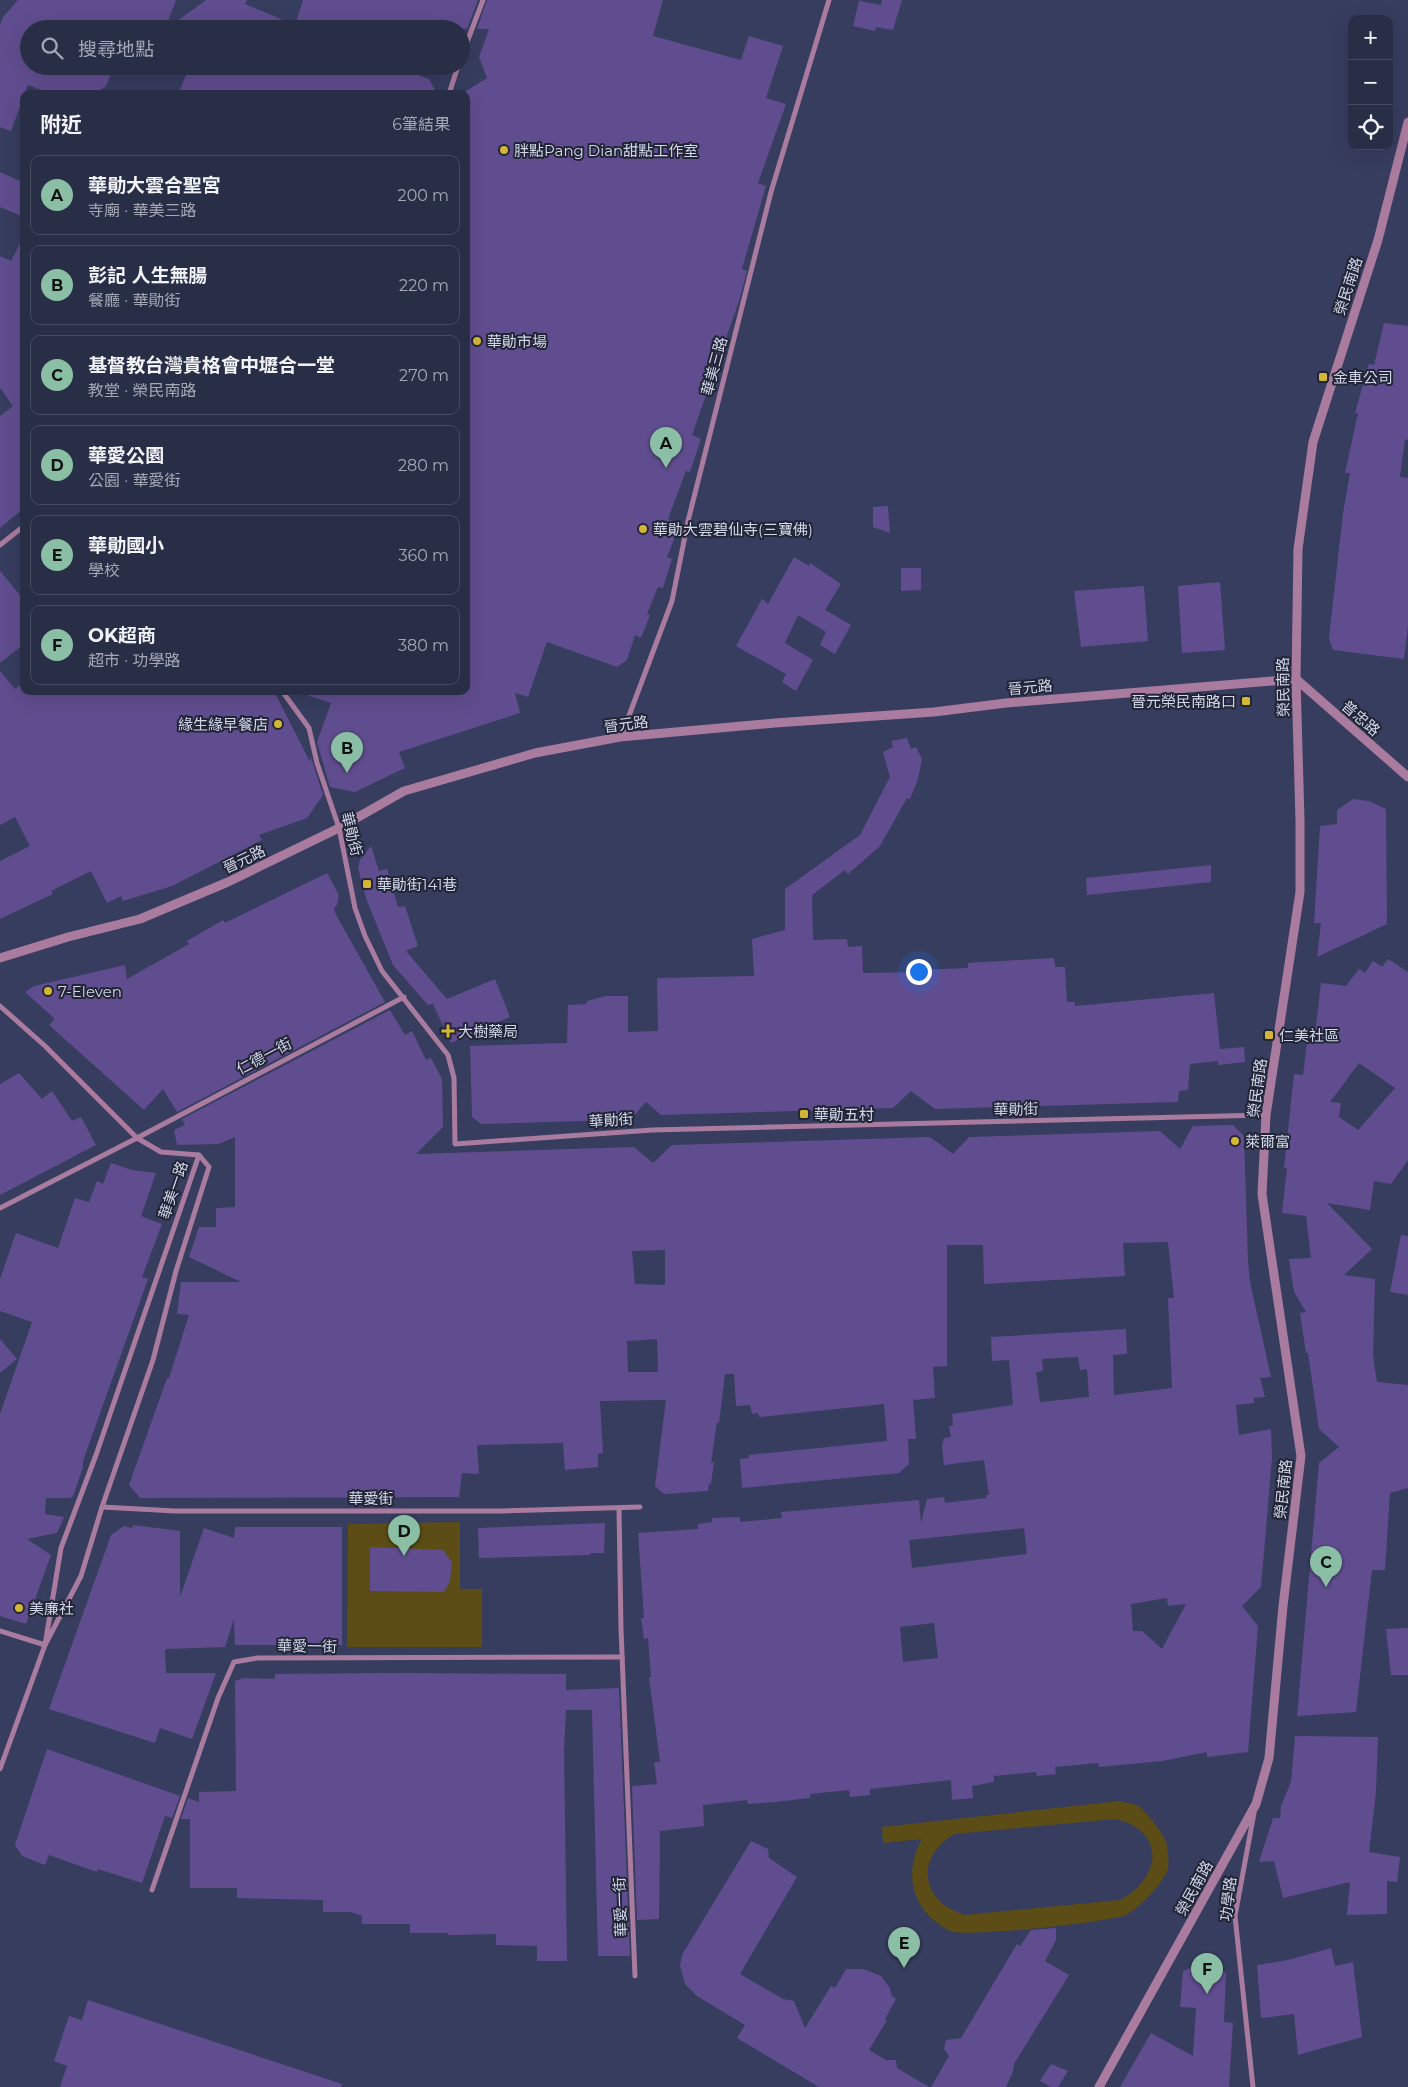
<!DOCTYPE html>
<html lang="zh-TW">
<head>
<meta charset="utf-8">
<style>
	:root { --surface:#292e47; --page:#31364e; --text:#f1f3f6; --muted:#a5a8b4; --line:#454a60; --accent:#8abfa5 }
	body { margin:0; font-family:Montserrat,"Noto Sans TC",sans-serif; background:var(--page); color:var(--text) }
	.controls { position:absolute; right:15px; top:15px; display:grid; overflow:hidden; border-radius:10px; box-shadow:0 5px 20px #0002 }
	.controls button { width:45px; height:45px; display:grid; place-items:center; padding:0; border:0; border-bottom:1px solid var(--line); background:var(--surface); color:var(--text); font:25px sans-serif }
	.you { position:absolute; left:918px; top:971px; width:18px; height:18px; margin:-12px; border:4px solid #fff; border-radius:50%; background:#1a73e8; box-shadow:0 0 0 8px #1a73e833 }
	.badge { display:grid; place-items:center; width:32px; height:32px; border-radius:50%; background:var(--accent); color:#111; font-size:16px; font-weight:700 }
	.pin { position:absolute; translate:-50% -41px; filter:drop-shadow(0 1px 2px #0008) }
	.pin::after { content:''; position:absolute; top:26px; width:18px; height:15px; background:inherit; clip-path:polygon(0 0,100% 0,50% 100%) }
	.list { margin:0; padding:0; list-style:none }
	h2 { display:flex; justify-content:space-between; align-items:center; height:65px; margin:0; padding:0 20px; font-size:21px }
	h2 small { font-size:16px; font-weight:400; color:var(--muted) }
	.list li { display:grid; grid-template-columns:32px 1fr auto; gap:15px; align-items:center; box-sizing:border-box; height:80px; margin:0 10px 10px; padding:0 10px; border:1px solid var(--line); border-radius:10px }
	.list b { display:block; font-size:19px; white-space:nowrap }
	.list p { margin:0; font-size:16px; white-space:nowrap; color:var(--muted) }
	.list em { font-size:16px; font-style:normal; color:var(--muted) }
	.icon { flex:none; width:28px; height:28px; fill:none; stroke:currentColor; stroke-width:2; stroke-linecap:round; stroke-linejoin:round }
	.map { position:relative; flex:none; width:1408px; height:2087px; overflow:hidden }
	.search { position:absolute; background:var(--surface); box-shadow:0 5px 20px #0002; left:20px; top:20px; width:450px; height:55px; display:flex; align-items:center; gap:12px; box-sizing:border-box; padding:0 18px; border-radius:28px; color:var(--muted); font-size:19px }
	.panel { position:absolute; background:var(--surface); box-shadow:0 5px 20px #0002; left:20px; top:90px; width:450px; height:605px; border-radius:10px }
	.map>svg:first-child { display:block }
	.green { fill:#5b4d15; fill-rule:evenodd }
	.building { fill:#604d8f; fill-rule:evenodd }
	.lines { fill:none; stroke-linecap:round; stroke-linejoin:round }
	.minor { stroke:#a97b9e; stroke-width:5 }
	.tertiary { stroke:#a97b9e; stroke-width:9 }
	.poi-dot { fill:#d4b635; stroke:#222535; stroke-width:2 }
	.labels { text-anchor:middle; dominant-baseline:central; stroke-width:4; stroke-linejoin:round; paint-order:stroke }
	.poi-label { font-size:15px; fill:#d2d7ec; stroke:#222535; text-anchor:start }
	.street-label { font-size:15px; fill:#d2d7ec; stroke:#222535 }
</style>
</head>
<body>
<div class="map">
<svg width="1408" height="2087" viewBox="0 0 1408 2087">
	<rect width="100%" height="100%" fill="#373d5f"/>
	<g class="green">
		<path d="M460 1522V1589H482V1647H347L348 1524Z"/>
		<path d="M1120 1801C1125 1803 1133 1803 1138 1806 1145 1810 1166 1836 1167 1845 1168 1851 1169 1861 1168 1868 1165 1882 1139 1908 1126 1915 1110 1922 963 1938 950 1931 913 1912 902 1875 922 1839L883 1843 882 1827ZM1115 1819C1166 1830 1162 1878 1120 1900L965 1915C921 1902 914 1858 954 1834Z"/>
	</g>
	<g class="building">
		<path d="M18 0H176L165 29H29V66H114L106 86 94 94H52L28 85 11 131 0 127V25L3 17Z"/>
		<path d="M206 0H247L245 4 295 25 303 0H478L467 29H166Z"/>
		<path d="M487 0H663L653 36 741 60 749 36 783 46 766 98 786 104 758 183 766 186 742 269 747 271 740 298 692 435 701 439 690 472 686 471 668 519 680 524 667 557 672 559 663 588 658 587 647 614 650 615 641 638 635 635 627 660 617 667 547 642 528 697 515 693 520 713 399 752 405 768 355 792 330 787 317 742 331 703 304 694 305 691H466V91L487 78 479 57 489 29H477Z"/>
		<path d="M882 0H902L893 30 876 27 875 31 853 26 859 1 881 5Z"/>
		<path d="M190 66H411L409 72 429 79 437 94H178Z"/>
		<path d="M0 172 24 183V217L0 207Z"/>
		<path d="M24 236V508L0 528V416L13 406 0 388V256L11 261Z"/>
		<path d="M1384 323 1408 326V440L1405 439 1400 477 1408 478V626L1404 659 1333 650 1329 638 1343 513 1350 473H1345L1358 413H1355L1369 364 1374 365Z"/>
		<path d="M888 506 890 533 873 527V507Z"/>
		<path d="M794 557 809 566 810 563 841 584 825 610 851 625 835 654 820 645 826 632 798 615 785 643 813 660 796 691 782 682 786 674 736 646 762 599 768 604Z"/>
		<path d="M901 568H921V590L901 591Z"/>
		<path d="M0 571 24 600V644L0 663Z"/>
		<path d="M1220 582 1225 650 1182 653 1178 586Z"/>
		<path d="M1144 586 1148 641 1081 647 1074 591Z"/>
		<path d="M0 671 15 689 24 682V691H274L310 762 311 757 323 795 307 818 259 835 262 840 172 886 123 901 121 896 107 903 91 871 51 891 53 894 0 919V861L30 846 15 817 0 825Z"/>
		<path d="M907 738 911 749 916 747 922 759 918 779 910 799 907 798 880 846 848 874 845 870 812 895 813 940 847 939 848 947 862 946 863 973 920 972V970L968 968V963L1054 958 1055 967H1065L1067 1002H1075V1006L1214 993 1220 1049 1244 1047 1245 1062 1218 1065V1061L1190 1064 1188 1090 1179 1091 1178 1102 935 1109 911 1091 893 1108 661 1115 646 1102 623 1128H618V1120L481 1124 472 1117 470 1046 567 1043 568 1005 586 1004 587 1001 605 996H628V1032L658 1031 657 978 754 976 752 939 785 930V889L860 835 890 777 883 752 893 747 891 741Z"/>
		<path d="M1353 799 1369 801 1386 809 1387 924 1317 957 1321 923H1314L1320 826 1337 824V810Z"/>
		<path d="M371 846 379 871 387 869 398 907 405 906 418 946 406 951 447 999 495 979 510 1017 451 1043 433 1004 428 1005 393 965 367 901 358 868 360 860Z"/>
		<path d="M1211 865V882L1087 895 1086 878Z"/>
		<path d="M327 873 339 895 337 905 334 908 335 913 385 1002 177 1112 163 1089 144 1110 49 1025 55 1019 25 992 34 986 125 965 127 979 189 944 187 941 223 920 225 923Z"/>
		<path d="M1388 959 1408 972V1160L1391 1184 1374 1181 1370 1210 1327 1203 1372 1249 1344 1275 1375 1279 1373 1356 1377 1382 1408 1385V1488L1390 1493 1385 1570H1372L1356 1712 1297 1716 1319 1463 1339 1447 1319 1429 1308 1353H1306L1300 1313 1306 1312 1294 1292 1289 1259 1311 1258 1306 1216 1282 1213 1287 1168H1284L1294 1074 1303 1075 1308 1033 1315 1034 1321 983 1346 986 1359 969 1365 973 1373 961 1382 967ZM1359 1063 1395 1088 1358 1130 1339 1117 1341 1103 1330 1102Z"/>
		<path d="M390 1010 405 1035 412 1031 426 1060 431 1058 442 1079 443 1127 416 1154 634 1147 653 1163 672 1145 930 1137 953 1154 969 1137 1160 1131 1180 1149 1193 1126 1233 1125 1244 1136 1248 1260 1250 1282 1271 1377 1260 1378 1265 1397 1254 1398V1403L1236 1405 1239 1435 1271 1429 1272 1458 1261 1587 1242 1606 1258 1626 1248 1752 1207 1757V1752L1162 1761 1099 1767 1098 1763 1055 1767 1056 1774 1037 1776 1036 1772 994 1776V1782L972 1786 973 1798 952 1800 951 1780 870 1789V1795L850 1797 849 1790 810 1794V1798L775 1802 748 1804 747 1800 703 1805 704 1826 660 1831 659 1919 637 1920 632 1786 657 1784 654 1762H660L649 1677H651L648 1638 644 1639 641 1618H644L638 1533 698 1529V1524L712 1522V1518L740 1517V1522L782 1518 781 1512 919 1500 921 1523 927 1499 944 1497 945 1503 986 1498V1495H989L984 1460 944 1465 942 1446 944 1438 951 1437 949 1426H953L952 1414 1013 1405 1009 1360 992 1361 991 1337 1126 1329 1127 1354 1113 1355 1114 1395 1172 1388 1168 1298H1174L1168 1242 1123 1243 1125 1276 984 1284 983 1245H947V1366L933 1367 935 1398 913 1400 916 1439H908L909 1464 899 1473 742 1488 740 1459 749 1458V1455L887 1441 884 1404 759 1417 758 1413 752 1414 750 1405 736 1406 734 1374H725L719 1423 717 1422 711 1463 714 1462 711 1484 709 1483 708 1491 664 1494 655 1486 666 1400 600 1401 603 1453 598 1454V1467L565 1470 563 1443 477 1445 479 1474 462 1473 459 1497 140 1498 129 1485 167 1378H169L189 1315 177 1314 181 1282H241L189 1257 199 1227H216V1208L235 1207V1137L219 1144 177 1145 174 1130 185 1125 182 1119ZM665 1250V1285L635 1284 632 1251ZM657 1339 658 1372H628L627 1341ZM1078 1357 1080 1370 1087 1369 1089 1397 1040 1402 1036 1372 1043 1371 1042 1359ZM1024 1528 1027 1554 912 1568 909 1540ZM1167 1598 1168 1606 1186 1604 1162 1649 1142 1631H1133L1131 1604ZM934 1623 938 1658 903 1662 900 1627Z"/>
		<path d="M19 1073 42 1099 52 1091 72 1121 81 1117 96 1145 0 1195V1084Z"/>
		<path d="M111 1163 132 1170 156 1173 141 1216 162 1224 142 1277 148 1279 83 1461V1467L74 1494 71 1498H46L45 1514 64 1517 57 1533 27 1539 51 1555 26 1624 0 1616V1414L32 1322 0 1311V1279L16 1233 58 1248 75 1198 89 1202 97 1181 103 1184Z"/>
		<path d="M1401 1235 1408 1236V1295L1390 1292Z"/>
		<path d="M0 1339 17 1359 0 1373Z"/>
		<path d="M605 1523 604 1553H591L590 1555 479 1558 478 1528Z"/>
		<path d="M133 1525 180 1531V1597L204 1528 234 1538 235 1527H342V1645H235L234 1619 225 1647 165 1649 166 1673H216L192 1739 160 1728 155 1743 49 1709 111 1535 124 1526 132 1528Z"/>
		<path d="M370 1547 443 1550 452 1562 450 1581 444 1592 370 1591Z"/>
		<path d="M1408 1628V1675H1391L1386 1629Z"/>
		<path d="M392 1673 566 1674V1690L619 1688 630 1956H598L592 1710H566L564 1750 567 1961H537V1946L496 1945V1934L448 1935V1933H410V1924H362V1916L351 1912H323V1900L237 1898V1888H190V1819H181L188 1798 199 1802V1792L236 1791 235 1681 244 1678 275 1679V1674Z"/>
		<path d="M1295 1736 1378 1737 1376 1792 1369 1852 1400 1857 1397 1882 1387 1881V1914L1347 1915 1350 1882 1283 1898 1274 1861 1259 1862 1273 1818H1280L1281 1806 1291 1782Z"/>
		<path d="M47 1749 180 1796 172 1818 165 1816 142 1883 98 1869 97 1872 49 1855 45 1865 22 1856 15 1845Z"/>
		<path d="M751 1841 768 1849 769 1858 797 1877 740 1974 783 1999 794 2001 805 2028 831 1986 835 1988 846 1969H864L881 1976 890 1988 892 1996 896 1999 885 2019 887 2020 869 2050 886 2060H896L897 2068 929 2087H819L737 2038 745 2025 697 1996 685 1984 680 1966 682 1955Z"/>
		<path d="M1056 1928V1940L1045 1961 1069 1975 1014 2064 1013 2072 1006 2087H931L949 2056 944 2049 946 2040 961 2038 1017 1944 1020 1946 1031 1930Z"/>
		<path d="M1331 1948 1335 1966 1353 1962 1362 2037 1298 2055 1294 2014 1261 2018 1257 1965 1288 1960Z"/>
		<path d="M1192 1967 1216 1968 1226 1973 1224 2022 1233 2023 1229 2087H1120L1151 2033 1193 2056 1196 2008 1180 2007 1183 1971Z"/>
		<path d="M88 2000 342 2084 341 2087H60L67 2066 54 2061 69 2016 82 2020Z"/>
		<path d="M1051 2064 1068 2071 1058 2087H1051L1040 2081Z"/>
	</g>
	<g class="lines">
		<g class="minor">
			<path d="M461 58 483 0"/>
			<path d="M449 94 458 66"/>
			<path d="M0 545 24 526"/>
			<path d="M282 691 309 728 317 763 339 828 355 908 365 936 382 971 448 1055 454 1078 455 1144 652 1130 1266 1115"/>
			<path d="M621 737 672 601 688 521 771 192 829 0"/>
			<path d="M0 1006 45 1046 137 1138 404 997"/>
			<path d="M199 1155 209 1167 176 1271 153 1360 102 1507 81 1576 45 1645 61 1548 96 1455Z"/>
			<path d="M0 1208 137 1138 161 1152 199 1155"/>
			<path d="M102 1507 175 1511H503L640 1507"/>
			<path d="M619 1508 621 1629 635 1976"/>
			<path d="M0 1631 45 1645 0 1769"/>
			<path d="M152 1890 218 1698 234 1662 257 1658 622 1657"/>
			<path d="M1253 2087 1235 1916 1254 1813"/>
		</g>
		<g class="tertiary">
			<path d="M1296 679 1408 777"/>
			<path d="M0 958 68 937 140 919 228 882 339 828 404 791 535 753 620 737 775 723 934 712 1006 703 1296 679"/>
			<path d="M1099 2087 1256 1804 1269 1758 1283 1606 1301 1456 1262 1194 1266 1115 1300 892V820L1296 679 1298 549 1313 442 1378 240 1408 122"/>
		</g>
	</g>
	<g class="poi-dot">
		<circle cx="504" cy="150" r="5"/>
		<circle cx="477" cy="341" r="5"/>
		<rect x="1318" y="372" width="10" height="10" rx="2.5"/>
		<circle cx="643" cy="529" r="5"/>
		<rect x="1241" y="696" width="10" height="10" rx="2.5"/>
		<circle cx="278" cy="724" r="5"/>
		<rect x="362" y="879" width="10" height="10" rx="2.5"/>
		<circle cx="48" cy="991" r="5"/>
		<path d="M445.5 1023.5h5v5h5v5h-5v5h-5v-5h-5v-5h5z"/>
		<rect x="1264" y="1030" width="10" height="10" rx="2.5"/>
		<rect x="799" y="1109" width="10" height="10" rx="2.5"/>
		<circle cx="1235" cy="1141" r="5"/>
		<circle cx="19" cy="1608" r="5"/>
	</g>
	<g class="labels">
		<g class="poi-label">
			<text x="514" y="150">胖點Pang Dian甜點工作室</text>
			<text x="487" y="341">華勛市場</text>
			<text x="1333" y="377">金車公司</text>
			<text x="653" y="529">華勛大雲碧仙寺(三寶佛)</text>
			<text x="1236" y="701" text-anchor="end">晉元榮民南路口</text>
			<text x="268" y="724" text-anchor="end">緣生緣早餐店</text>
			<text x="377" y="884">華勛街141巷</text>
			<text x="58" y="991">7-Eleven</text>
			<text x="458" y="1031">大樹藥局</text>
			<text x="1279" y="1035">仁美社區</text>
			<text x="814" y="1114">華勛五村</text>
			<text x="1245" y="1141">萊爾富</text>
			<text x="29" y="1608">美廉社</text>
		</g>
		<g class="street-label">
			<text transform="translate(1348 286) rotate(-72)">榮民南路</text>
			<text transform="translate(714 366) rotate(-75)">華美三路</text>
			<text transform="translate(1030 687) rotate(-5)">晉元路</text>
			<text transform="translate(1283 687) rotate(-91)">榮民南路</text>
			<text transform="translate(1361 718) rotate(41)">普忠路</text>
			<text transform="translate(626 724) rotate(-7)">晉元路</text>
			<text transform="translate(352 834) rotate(76)">華勛街</text>
			<text transform="translate(244 859) rotate(-25)">晉元路</text>
			<text transform="translate(264 1056) rotate(-28)">仁德一街</text>
			<text transform="translate(1257 1088) rotate(-82)">榮民南路</text>
			<text transform="translate(1016 1109) rotate(-1)">華勛街</text>
			<text transform="translate(611 1120) rotate(-4)">華勛街</text>
			<text transform="translate(173 1190) rotate(-71)">華美一路</text>
			<text transform="translate(1283 1489) rotate(-84)">榮民南路</text>
			<text x="371" y="1498">華愛街</text>
			<text transform="translate(307 1646) rotate(1)">華愛一街</text>
			<text transform="translate(1194 1888) rotate(-61)">榮民南路</text>
			<text transform="translate(1228 1899) rotate(-83)">功學路</text>
			<text transform="translate(620 1907) rotate(-92)">華愛一街</text>
		</g>
	</g>
</svg>
<div class="controls">
<button>+</button>
<button>−</button>
<button><svg class="icon" aria-label="locate" viewBox="0 0 24 24"><circle cx="12" cy="12" r="6"/><path d="M12 2v4M12 18v4M2 12h4M18 12h4"/></svg></button>
</div>
<div class="you"></div>
<div class="pin badge" style="left:666px;top:468px">A</div>
<div class="pin badge" style="left:347px;top:773px">B</div>
<div class="pin badge" style="left:1326px;top:1587px">C</div>
<div class="pin badge" style="left:404px;top:1556px">D</div>
<div class="pin badge" style="left:904px;top:1968px">E</div>
<div class="pin badge" style="left:1207px;top:1994px">F</div>
<div class="search"><svg class="icon" aria-label="search" viewBox="0 0 24 24"><circle cx="10" cy="10" r="6"/><path d="M15 15l6 6"/></svg>搜尋地點</div>
<section class="panel">
<h2>附近<small>6筆結果</small></h2>
<ul class="list">
<li><span class="badge">A</span><div><b>華勛大雲合聖宮</b><p>寺廟 · 華美三路</p></div><em>200 m</em></li>
<li><span class="badge">B</span><div><b>彭記 人生無腸</b><p>餐廳 · 華勛街</p></div><em>220 m</em></li>
<li><span class="badge">C</span><div><b>基督教台灣貴格會中壢合一堂</b><p>教堂 · 榮民南路</p></div><em>270 m</em></li>
<li><span class="badge">D</span><div><b>華愛公園</b><p>公園 · 華愛街</p></div><em>280 m</em></li>
<li><span class="badge">E</span><div><b>華勛國小</b><p>學校</p></div><em>360 m</em></li>
<li><span class="badge">F</span><div><b>OK超商</b><p>超市 · 功學路</p></div><em>380 m</em></li>
</ul>
</section>
</div>
</body>
</html>
